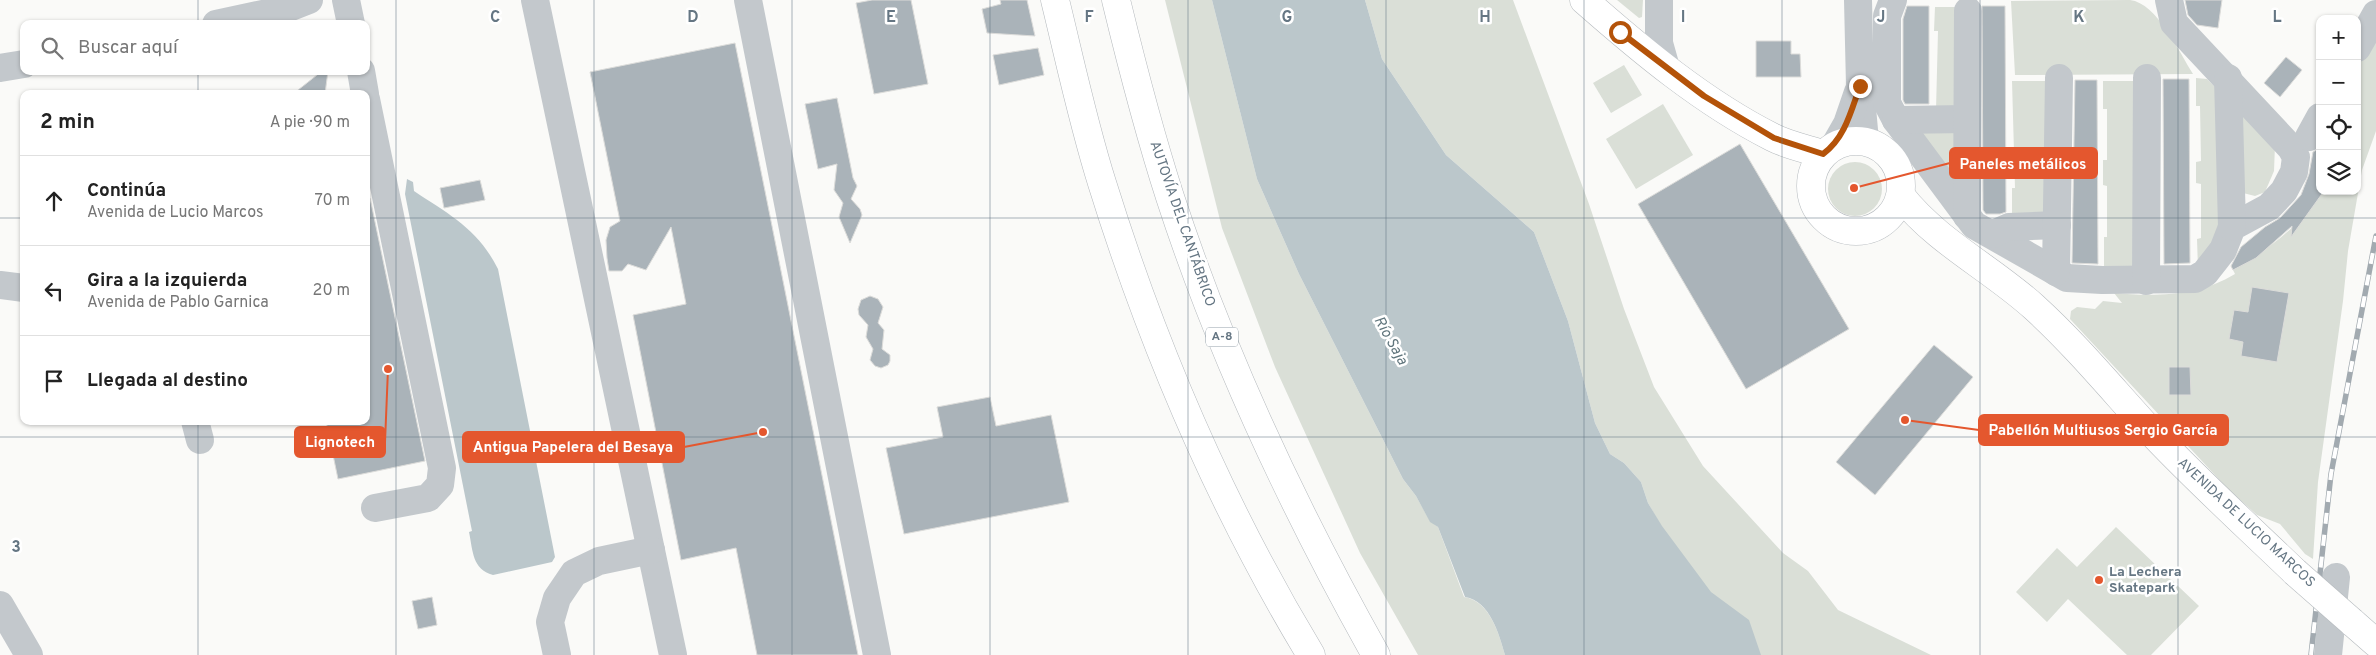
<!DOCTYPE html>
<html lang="es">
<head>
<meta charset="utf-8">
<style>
	:root { --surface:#fff; --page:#f6f6f6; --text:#222; --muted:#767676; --line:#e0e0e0 }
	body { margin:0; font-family:Overpass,sans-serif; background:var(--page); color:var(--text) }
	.controls { position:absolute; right:15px; top:15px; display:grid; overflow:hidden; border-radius:10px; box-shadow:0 1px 4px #0004 }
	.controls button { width:45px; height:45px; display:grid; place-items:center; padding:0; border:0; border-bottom:1px solid var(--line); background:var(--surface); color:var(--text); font:25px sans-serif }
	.stop { position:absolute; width:15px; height:15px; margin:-11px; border:4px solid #b45309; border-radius:50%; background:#fff }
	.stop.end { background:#b45309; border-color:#fff; box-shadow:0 1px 5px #0008 }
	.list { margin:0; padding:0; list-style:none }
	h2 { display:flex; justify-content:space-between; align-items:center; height:65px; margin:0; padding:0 20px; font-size:21px }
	h2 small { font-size:16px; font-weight:400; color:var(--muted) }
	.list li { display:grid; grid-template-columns:32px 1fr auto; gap:15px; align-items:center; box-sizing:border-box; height:90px; padding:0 20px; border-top:1px solid var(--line) }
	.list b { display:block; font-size:19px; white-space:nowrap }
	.list p { margin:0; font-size:16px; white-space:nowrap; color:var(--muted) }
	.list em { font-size:16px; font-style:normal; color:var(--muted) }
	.icon { flex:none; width:28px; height:28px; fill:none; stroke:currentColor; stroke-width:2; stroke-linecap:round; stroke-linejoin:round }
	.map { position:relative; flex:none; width:2376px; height:655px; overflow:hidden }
	.search { position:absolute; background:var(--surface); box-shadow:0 1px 4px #0004; left:20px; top:20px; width:350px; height:55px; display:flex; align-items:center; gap:12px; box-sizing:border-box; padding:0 18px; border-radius:10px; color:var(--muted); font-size:19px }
	.panel { position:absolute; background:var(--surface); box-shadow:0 1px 4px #0004; left:20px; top:90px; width:350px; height:335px; border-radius:10px }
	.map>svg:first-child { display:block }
	.green { fill:#dadfd7 }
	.water { fill:#bbc7cb }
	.building { fill:#aab3b9; stroke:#dcdcda }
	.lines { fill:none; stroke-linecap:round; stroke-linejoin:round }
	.major-casing { stroke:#b5babe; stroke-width:29 }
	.highway-casing { stroke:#b4b9bd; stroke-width:29 }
	.minor { stroke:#c3c8cc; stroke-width:28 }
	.major { stroke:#fff; stroke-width:28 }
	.highway { stroke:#fff; stroke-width:28 }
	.rail-casing { stroke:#a2aab0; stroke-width:5.5 }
	.rail { stroke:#fff; stroke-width:4; stroke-dasharray:11; stroke-linecap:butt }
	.major-bridge-casing { stroke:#b5babe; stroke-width:29; stroke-linecap:butt }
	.major-bridge { stroke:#fff; stroke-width:28 }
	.route { stroke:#b45309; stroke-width:6 }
	.grid { fill:none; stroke:#657683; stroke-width:1; stroke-opacity:0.55 }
	.poi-dot { fill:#e4572e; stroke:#fff; stroke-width:2 }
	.labels { text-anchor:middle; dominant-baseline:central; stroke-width:5; stroke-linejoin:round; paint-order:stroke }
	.shield { fill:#fff; stroke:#939fa8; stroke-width:1 }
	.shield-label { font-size:12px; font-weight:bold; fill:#657683 }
	.street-label { font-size:14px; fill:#657683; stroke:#fff }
	.poi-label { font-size:14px; font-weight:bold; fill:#657683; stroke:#fff; text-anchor:start }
	.water-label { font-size:15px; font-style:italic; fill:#60757c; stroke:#fff }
	.grid-label { font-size:16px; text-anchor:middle; font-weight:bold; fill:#657683; stroke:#fff; stroke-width:5; stroke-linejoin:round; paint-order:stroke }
	.leader { fill:none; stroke:#e4572e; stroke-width:2 }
	.callout-dot { fill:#e4572e; stroke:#fff; stroke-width:2 }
	.callout { fill:#e4572e; stroke:#e4572e; stroke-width:2 }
	.callout-label { font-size:15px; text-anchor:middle; font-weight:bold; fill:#fff }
</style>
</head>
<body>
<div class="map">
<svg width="2376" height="655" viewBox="0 0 2376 655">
	<rect width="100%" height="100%" fill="#fafaf8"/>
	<g class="green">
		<path d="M1165 0H1212L1257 179 1299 274 1403 479 1416 496 1430 521 1438 527 1464 597C1490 601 1499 634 1505 655H1418L1360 553 1275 367 1222 228Z"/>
		<path d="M1365 0H1513L1589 204 1624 309 1654 387 1703 466 1783 553 1808 571 1838 610 1931 655H1735L1648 503 1641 482 1624 463 1610 454 1595 423 1568 321 1534 232 1446 155 1382 59Z"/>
		<path d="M1617 0H1643L1642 17 1639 18Z"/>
		<path d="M2130 0C2157 3 2179 52 2193 74L2015 75 2011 1Z"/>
		<path d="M1935 7H1958L1957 105 1936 110 1938 31H1934Z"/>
		<path d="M2376 29V131L2362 170 2348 251 2343 301 2318 482 2313 559 2305 554 2280 524 2257 515 2227 488 2070 319 2071 311 2077 307 2095 309 2103 301 2122 303 2114 293C2156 297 2199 296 2235 274L2233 270C2257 258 2313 217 2320 191H2357V63Z"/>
		<path d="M1624 65 1642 95 1611 113 1593 83Z"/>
		<path d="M2196 78 2207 79 2216 88 2223 225 2198 269 2197 239 2201 238V184L2196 183V162L2201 161 2200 106H2196Z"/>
		<path d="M2012 81H2049L2048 213 2012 218V188H2015Z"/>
		<path d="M2103 81H2141L2139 266 2104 271V237H2107V186L2103 185V160H2107V109H2103Z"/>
		<path d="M2238 101 2275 145 2274 171 2265 192 2255 196 2243 193Z"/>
		<path d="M1663 104 1693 155 1636 189 1606 139Z"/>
		<path d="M1917 131H1954L1958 180Z"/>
		<circle cx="1855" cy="189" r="27"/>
		<path d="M2116 527 2199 606 2151 655H2127L2068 599 2047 622 2016 592 2057 548 2077 567Z"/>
	</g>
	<g class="water">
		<path d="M1212 0H1365L1382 59 1446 155 1534 232 1568 321 1595 423 1610 454 1624 463 1641 482 1648 503 1662 526 1711 592 1749 620 1761 655H1505C1499 634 1490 601 1465 597L1438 527 1430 522 1416 496 1403 479 1299 274 1257 179Z"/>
		<path d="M407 179 413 182 414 191C450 215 478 229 498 269L555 557 552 562 493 575C472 569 473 551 469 532L472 531 405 194Z"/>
	</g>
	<g class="building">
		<path d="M872 0H911L928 84 874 94 856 3Z"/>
		<path d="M1000 0H1027L1035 36 987 33 982 9 1001 4Z"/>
		<path d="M2185 0H2222L2218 28 2197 25 2188 15Z"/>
		<path d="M1907 6H1929V104H1905L1903 100V19Z"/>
		<path d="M1982 6H2005L2006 212 2000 214H1986L1983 210Z"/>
		<path d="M1756 41H1791V54H1800L1801 77H1756Z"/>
		<path d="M735 43 765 191 858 655H757L736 548 681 560 633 315 686 304 671 227 646 270 628 264 622 271H609L607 258 606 240 610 227 620 221 590 72Z"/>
		<path d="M1038 48 1044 75 999 85 993 55Z"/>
		<path d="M2286 57 2302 70 2280 97 2264 83Z"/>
		<path d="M322 71H328L325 94H293Z"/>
		<path d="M2163 79H2189L2190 263 2164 264Z"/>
		<path d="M2075 80H2097L2098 264 2072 263Z"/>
		<path d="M837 98 853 178 857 186 851 199 860 209 862 215 850 243 839 217 843 203 834 190 837 164 818 169 805 104Z"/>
		<path d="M1740 144 1849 329 1746 389 1638 204Z"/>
		<path d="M2320 148V191H2324L2291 237 2292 226 2256 258 2233 270 2231 266 2241 247 2265 227 2280 218 2301 195 2309 174 2313 152Z"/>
		<path d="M480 180 485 200 444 208 440 188Z"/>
		<path d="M370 198 425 461 338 479 326 421H366V199Z"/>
		<path d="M2252 287 2289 293 2277 362 2241 356 2243 342 2229 339 2234 310 2248 312Z"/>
		<path d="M870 296 878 299 883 307 878 323 884 330 882 349 890 355V361L888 365 881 368 875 366 870 360 873 349 866 337 868 325 859 315 858 309 861 300Z"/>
		<path d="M1934 345 1973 377 1875 495 1836 462Z"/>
		<path d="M2169 367H2190L2191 395H2169Z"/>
		<path d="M990 397 996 426 1051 415 1069 502 904 534 886 448 943 437 937 407Z"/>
		<path d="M432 597 437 625 418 629 412 601Z"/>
	</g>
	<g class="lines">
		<defs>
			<g id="major">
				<path d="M1584 0C1642 51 1703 102 1772 137 1787 145 1807 149 1823 154"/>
				<circle cx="1856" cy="186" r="45"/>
				<path d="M1901 196C1937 242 1991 268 2034 307 2078 347 2116 394 2156 437 2201 484 2248 527 2295 572"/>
				<path d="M2352 622 2376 643"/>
			</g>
			<g id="highway">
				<path d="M1055 0C1070 61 1083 123 1102 183 1153 347 1222 508 1311 655"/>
				<path d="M1116 0C1132 66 1149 132 1170 197 1222 357 1294 509 1376 655"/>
			</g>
		</defs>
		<use href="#major" class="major-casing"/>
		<use href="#highway" class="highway-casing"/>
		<g class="minor">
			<path d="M346 0 351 24"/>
			<path d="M535 0 673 655"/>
			<path d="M748 0 877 655"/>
			<path d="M1659 0V43L1666 68"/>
			<path d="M1858 0 1860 86 1865 141"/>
			<path d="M1893 0 1887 16V103L1896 120 1974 225 2067 278 2102 280 2195 279 2205 273 2223 250 2232 227 2269 207 2284 191 2294 172 2296 157 2291 148 2174 23 2169 0"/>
			<path d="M216 24 286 9 309 0"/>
			<path d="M2357 48 2376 14"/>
			<path d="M0 68 24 64"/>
			<path d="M361 71 365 94"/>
			<path d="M2228 78 2232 227"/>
			<path d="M366 99 442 468 440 485 428 498 375 508"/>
			<path d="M1896 120 1967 119"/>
			<path d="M2309 137 2320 117"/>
			<path d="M1835 145 1847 124 1858 92"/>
			<path d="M1967 216 1968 11"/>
			<path d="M1993 234 2009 227 2057 225"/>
			<path d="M2056 272 2059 78"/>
			<path d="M2146 281 2147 78"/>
			<path d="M0 285 24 288"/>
			<path d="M195 421 200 440"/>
			<path d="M0 605 29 655"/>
			<path d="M557 655 550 622 557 598 574 573 599 561 651 550"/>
			<path d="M2328 655 2336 577"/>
		</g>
		<use href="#major" class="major"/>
		<use href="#highway" class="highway"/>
		<defs>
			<path id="rail" d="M2311 655 2331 474 2376 236"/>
		</defs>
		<use href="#rail" class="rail-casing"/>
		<use href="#rail" class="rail"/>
		<defs>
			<path id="major-bridge" d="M2295 572 2352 622"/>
		</defs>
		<use href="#major-bridge" class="major-bridge-casing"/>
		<use href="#major-bridge" class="major-bridge"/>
	</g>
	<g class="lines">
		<path class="route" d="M1620 32 1704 96 1774 138 1823 154C1845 138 1851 111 1860 86"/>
	</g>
	<path class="grid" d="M198 0V24M396 0V655M594 0V655M792 0V655M990 0V655M1188 0V655M1386 0V655M1584 0V655M1782 0V655M1980 0V655M2178 0V655M198 71V94M0 218H24M366 218H2376M198 421V655M0 437H2376"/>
	<circle class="poi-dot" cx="2099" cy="580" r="5"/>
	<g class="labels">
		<rect class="shield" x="1206" y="327.5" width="32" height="19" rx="4"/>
		<g class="shield-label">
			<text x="1222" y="337">A-8</text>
		</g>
		<g class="street-label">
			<text transform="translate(1182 224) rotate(71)">AUTOVÍA DEL CANTÁBRICO</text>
			<text transform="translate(2246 523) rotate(43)">AVENIDA DE LUCIO MARCOS</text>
		</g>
		<g class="poi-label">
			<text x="2109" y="572">La Lechera<tspan x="2109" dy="16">Skatepark</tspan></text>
		</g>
		<g class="water-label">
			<text transform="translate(1390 341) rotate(61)">Río Saja</text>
		</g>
	</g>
	<g class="grid-label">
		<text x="495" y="22">C</text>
		<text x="693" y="22">D</text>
		<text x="891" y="22">E</text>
		<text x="1089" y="22">F</text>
		<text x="1287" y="22">G</text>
		<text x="1485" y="22">H</text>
		<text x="1683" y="22">I</text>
		<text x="1881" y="22">J</text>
		<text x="2079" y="22">K</text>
		<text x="2277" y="22">L</text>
		<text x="16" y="552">3</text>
	</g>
	<path class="leader" d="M1854 188L1950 163M1905 420L1979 430M388 369L385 442M763 432L684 447"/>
	<g class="callout-dot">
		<circle cx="1854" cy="188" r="5"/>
		<circle cx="1905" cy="420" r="5"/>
		<circle cx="388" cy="369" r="5"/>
		<circle cx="763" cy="432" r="5"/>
	</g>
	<g class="callout">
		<rect x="1950" y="148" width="147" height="30" rx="5"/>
		<rect x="1979" y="415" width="249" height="30" rx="5"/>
		<rect x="295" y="427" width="90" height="30" rx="5"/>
		<rect x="463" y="432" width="221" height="30" rx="5"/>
	</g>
	<g class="callout-label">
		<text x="2023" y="169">Paneles metálicos</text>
		<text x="2103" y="435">Pabellón Multiusos Sergio García</text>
		<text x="340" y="447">Lignotech</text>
		<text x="573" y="452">Antigua Papelera del Besaya</text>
	</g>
</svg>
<div class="controls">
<button>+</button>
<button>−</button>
<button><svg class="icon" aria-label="locate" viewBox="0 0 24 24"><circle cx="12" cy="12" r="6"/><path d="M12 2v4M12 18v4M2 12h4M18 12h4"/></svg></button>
<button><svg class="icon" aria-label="layers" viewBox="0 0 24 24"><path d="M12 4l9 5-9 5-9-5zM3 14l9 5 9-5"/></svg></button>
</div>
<div class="stop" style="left:1620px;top:32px"></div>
<div class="stop end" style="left:1860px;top:86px"></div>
<div class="search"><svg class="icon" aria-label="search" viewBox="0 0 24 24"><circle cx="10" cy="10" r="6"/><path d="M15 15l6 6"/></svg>Buscar aquí</div>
<section class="panel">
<h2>2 min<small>A pie · 90 m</small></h2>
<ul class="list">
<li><svg class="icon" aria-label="ahead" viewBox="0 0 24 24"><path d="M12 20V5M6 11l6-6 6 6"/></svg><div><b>Continúa</b><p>Avenida de Lucio Marcos</p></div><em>70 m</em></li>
<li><svg class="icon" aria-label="left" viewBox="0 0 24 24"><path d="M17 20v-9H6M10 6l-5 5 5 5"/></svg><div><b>Gira a la izquierda</b><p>Avenida de Pablo Garnica</p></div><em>20 m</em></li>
<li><svg class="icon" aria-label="arrive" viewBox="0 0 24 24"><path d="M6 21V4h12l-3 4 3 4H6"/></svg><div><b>Llegada al destino</b></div></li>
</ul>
</section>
</div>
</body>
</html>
